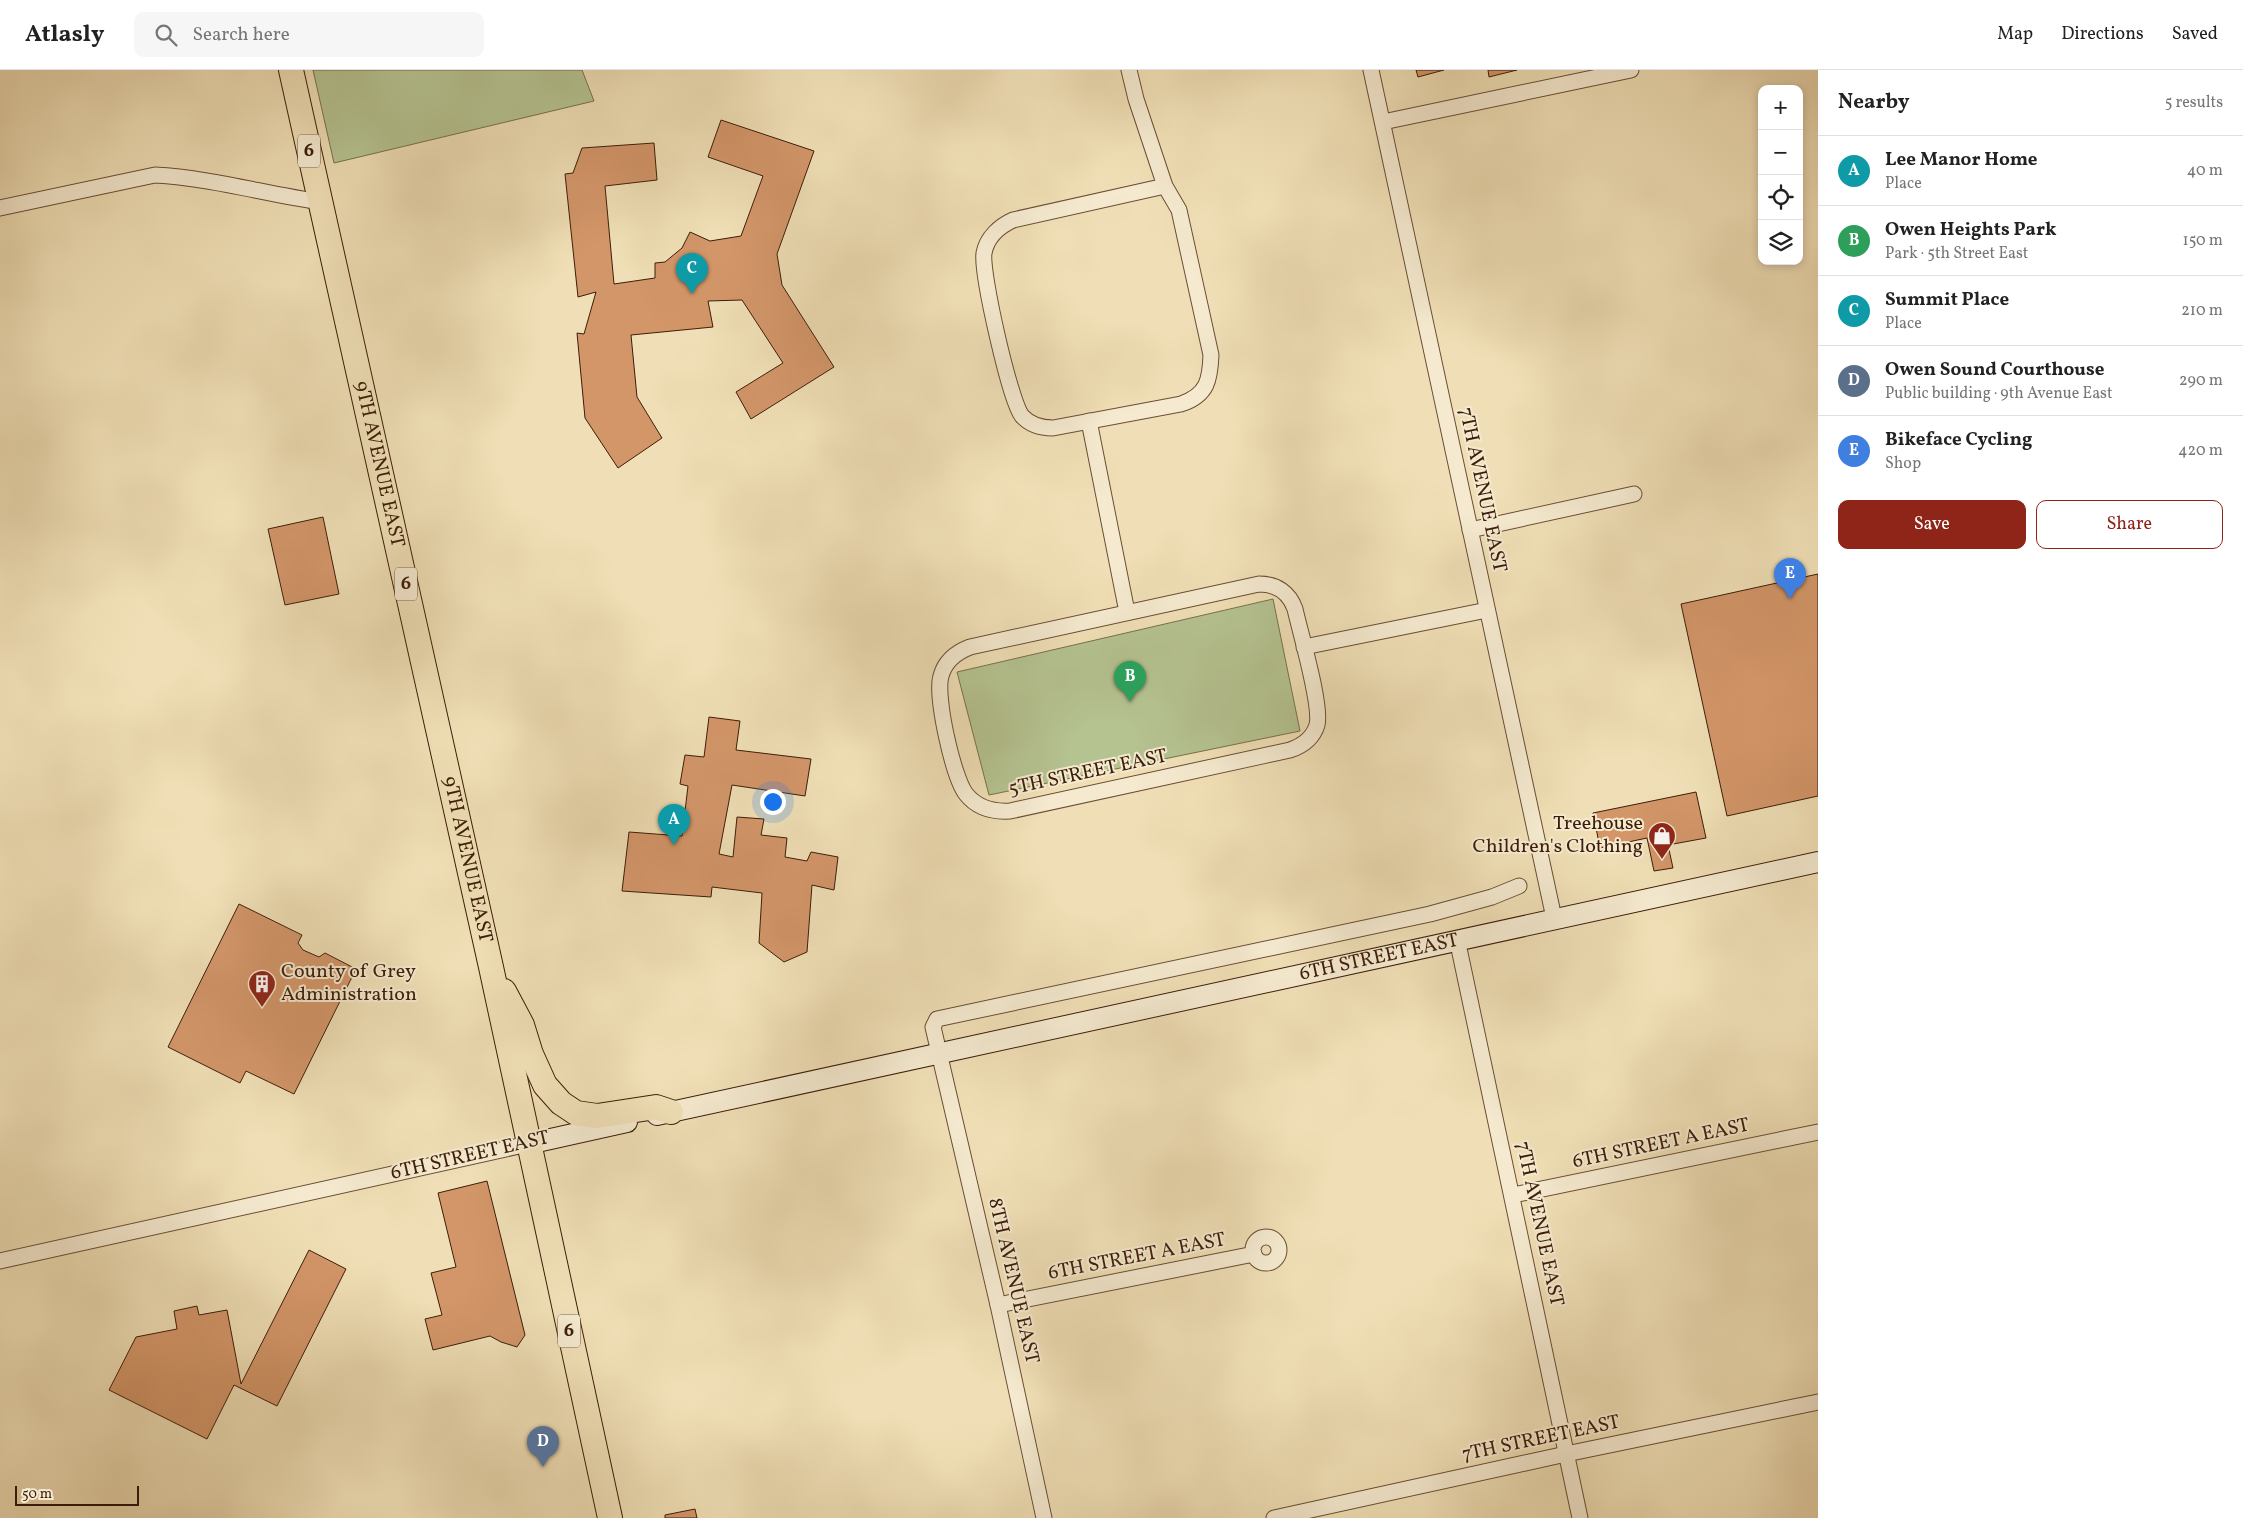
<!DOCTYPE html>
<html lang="en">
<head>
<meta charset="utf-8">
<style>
	:root { --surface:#fff; --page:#f6f6f6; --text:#222; --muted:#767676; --line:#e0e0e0; --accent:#8f2418 }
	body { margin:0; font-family:Vollkorn,serif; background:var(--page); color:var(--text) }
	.controls { position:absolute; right:15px; top:15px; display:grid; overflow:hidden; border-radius:10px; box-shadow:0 2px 8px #0003 }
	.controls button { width:45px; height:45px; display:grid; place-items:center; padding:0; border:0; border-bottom:1px solid var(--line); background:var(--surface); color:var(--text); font:25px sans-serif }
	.scale { position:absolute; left:15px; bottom:12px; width:124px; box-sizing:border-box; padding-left:5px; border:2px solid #3c1d09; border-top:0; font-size:14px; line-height:18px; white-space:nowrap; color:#3c1d09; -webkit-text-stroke:4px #f5ead0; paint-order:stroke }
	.you { position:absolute; left:772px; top:731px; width:18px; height:18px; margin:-12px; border:4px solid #fff; border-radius:50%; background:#1a73e8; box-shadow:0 0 0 8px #1a73e833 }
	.badge { display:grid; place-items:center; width:32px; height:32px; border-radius:50%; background:var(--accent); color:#fff; font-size:16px; font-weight:700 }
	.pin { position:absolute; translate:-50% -41px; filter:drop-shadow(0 1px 2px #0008) }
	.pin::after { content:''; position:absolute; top:26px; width:18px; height:15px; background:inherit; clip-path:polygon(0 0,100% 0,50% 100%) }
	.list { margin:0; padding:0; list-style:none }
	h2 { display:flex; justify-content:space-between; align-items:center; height:65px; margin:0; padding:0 20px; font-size:21px }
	h2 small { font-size:16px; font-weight:400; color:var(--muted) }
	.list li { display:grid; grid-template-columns:32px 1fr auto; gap:15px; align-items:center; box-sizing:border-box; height:70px; padding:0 20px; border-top:1px solid var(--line) }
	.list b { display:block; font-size:19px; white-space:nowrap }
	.list p { margin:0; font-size:16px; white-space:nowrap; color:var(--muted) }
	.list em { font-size:16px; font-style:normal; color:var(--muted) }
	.actions { display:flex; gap:10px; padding:15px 20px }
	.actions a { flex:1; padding:11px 0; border:1px solid var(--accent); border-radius:10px; text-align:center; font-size:18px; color:var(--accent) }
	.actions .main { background:var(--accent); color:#fff }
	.icon { flex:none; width:28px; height:28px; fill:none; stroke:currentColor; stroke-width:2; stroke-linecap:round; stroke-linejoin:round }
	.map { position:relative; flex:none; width:1818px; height:1448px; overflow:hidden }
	header { display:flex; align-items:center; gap:30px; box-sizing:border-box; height:70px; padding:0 25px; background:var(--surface); border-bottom:1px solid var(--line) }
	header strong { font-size:24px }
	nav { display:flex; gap:28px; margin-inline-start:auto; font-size:18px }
	.search { width:350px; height:45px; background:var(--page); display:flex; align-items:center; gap:12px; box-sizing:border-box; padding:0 18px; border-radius:10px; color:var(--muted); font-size:19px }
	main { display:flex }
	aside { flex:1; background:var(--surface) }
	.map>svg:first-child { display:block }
	.green { fill:#b5c391; stroke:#78704d }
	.building { fill:#d39669; stroke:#3c1d09 }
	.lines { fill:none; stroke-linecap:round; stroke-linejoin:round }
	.minor-casing { stroke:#694e34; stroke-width:17 }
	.secondary-casing { stroke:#3c1d09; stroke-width:22 }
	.trunk-casing { stroke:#3c1d09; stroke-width:26 }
	.minor { stroke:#f5ead0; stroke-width:15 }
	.secondary { stroke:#f5ead0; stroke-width:20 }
	.trunk { stroke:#f0dfb6; stroke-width:24 }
	.labels { text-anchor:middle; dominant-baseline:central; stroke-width:4; stroke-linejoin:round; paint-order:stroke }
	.shield { fill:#f5ead0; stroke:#745a45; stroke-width:1 }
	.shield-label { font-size:19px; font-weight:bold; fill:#3c1d09 }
	.street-label { font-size:20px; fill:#3c1d09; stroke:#f5ead0 }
	.poi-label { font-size:20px; fill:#3c1d09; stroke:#f5ead0; text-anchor:end }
</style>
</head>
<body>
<header>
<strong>Atlasly</strong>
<div class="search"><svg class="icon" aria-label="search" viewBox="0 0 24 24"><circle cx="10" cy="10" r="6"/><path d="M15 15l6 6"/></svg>Search here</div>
<nav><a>Map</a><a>Directions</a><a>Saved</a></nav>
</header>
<main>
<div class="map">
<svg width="1818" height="1448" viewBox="0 0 1818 1448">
	<rect width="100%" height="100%" fill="#f0dfb6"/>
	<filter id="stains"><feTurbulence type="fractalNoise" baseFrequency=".004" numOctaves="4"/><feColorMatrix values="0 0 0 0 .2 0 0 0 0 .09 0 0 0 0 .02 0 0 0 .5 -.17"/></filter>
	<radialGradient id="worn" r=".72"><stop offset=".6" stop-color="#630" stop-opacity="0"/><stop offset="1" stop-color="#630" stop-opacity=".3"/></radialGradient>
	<g class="green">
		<path d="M313 0H582L594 31 334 93Z"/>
		<path d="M1273 529 1300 661 989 725 957 602Z"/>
	</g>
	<g class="building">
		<path d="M1416 0H1444L1418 7Z"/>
		<path d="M1488 0H1517L1489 7Z"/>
		<path d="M721 50 814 81 777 184 782 215 834 297 751 349 736 322 783 293 742 230 708 231 713 257 631 265 637 327 662 368 618 398 585 348 577 263 584 264 596 222 578 227 565 104 573 103 582 78 654 73 657 110 605 116 614 214 655 208V193L665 192 682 178 690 162 710 171 741 166 763 106 708 87Z"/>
		<path d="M323 447 339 524 285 535 268 459Z"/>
		<path d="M1818 504V726L1727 746 1681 534Z"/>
		<path d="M709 647 740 651 736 680 811 689 805 726 732 715 719 784 733 787 737 747 764 749 761 765 787 768 785 787 807 791 811 782 838 787 834 820 812 815 807 882 784 892 759 873 762 823 712 817 711 827 622 821 629 762 682 766 688 716 680 714 685 685 704 687Z"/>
		<path d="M1696 722 1706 768 1668 775 1673 798 1654 801 1647 768 1600 778 1593 743Z"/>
		<path d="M239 834 302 865 298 873 303 880 319 887 325 883 356 899 294 1024 246 1001 240 1013 168 977Z"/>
		<path d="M487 1111 525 1265 517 1277 501 1272 490 1266 433 1280 425 1249 442 1245 431 1203 456 1197 438 1123Z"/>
		<path d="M309 1180 346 1199 277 1336 234 1315 207 1369 109 1320 136 1267 177 1259 174 1241 197 1236 199 1245 227 1240 241 1314Z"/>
		<path d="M695 1439 697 1448H665V1445Z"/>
	</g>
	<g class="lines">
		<defs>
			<g id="minor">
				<path d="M1129 0 1136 29 1165 116 1179 140 1211 285C1210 309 1208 325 1181 334L1053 358C1042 358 1030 355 1022 346 1010 331 981 203 984 183 987 167 1000 156 1013 150L1165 116"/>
				<path d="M1371 0 1554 848"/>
				<path d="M1383 52 1631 0"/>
				<path d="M0 138 155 105C211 108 265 124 321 132"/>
				<path d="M1089 351 1127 542"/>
				<path d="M1470 460 1634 424"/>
				<path d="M1259 514C1276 514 1289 522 1295 539 1300 562 1322 635 1317 655 1313 668 1302 676 1290 680L1010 741C993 742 977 738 966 724 953 707 935 626 941 606 945 591 957 582 970 577Z"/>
				<path d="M1304 577 1487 540"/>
				<path d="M1457 869 1580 1448"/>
				<path d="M1513 1125 1818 1062"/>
				<circle cx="1266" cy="1180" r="13"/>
				<path d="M0 1191 528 1074"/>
				<path d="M998 1235 1254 1184"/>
				<path d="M1044 1448 998 1235 933 957 937 949 1430 844 1492 827 1519 816"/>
				<path d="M1274 1448 1566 1384 1818 1332"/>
			</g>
			<g id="secondary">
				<path id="s1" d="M657 1045 1818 792"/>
				<path d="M528 1074 627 1052"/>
			</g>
			<g id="trunk">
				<path id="s2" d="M291 0 491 897 610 1448"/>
				<path d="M504 921 522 955 531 984 545 1015 561 1033 576 1043 597 1046 656 1037 671 1042"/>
			</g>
		</defs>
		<use href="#minor" class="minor-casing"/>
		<use href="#secondary" class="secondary-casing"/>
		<use href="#trunk" class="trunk-casing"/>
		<use href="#minor" class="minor"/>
		<use href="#secondary" class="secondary"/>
		<use href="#trunk" class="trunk"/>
	</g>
	<defs>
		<symbol id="shop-pin" viewBox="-11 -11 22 30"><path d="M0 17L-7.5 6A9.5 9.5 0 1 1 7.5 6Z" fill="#8f2418" stroke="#f5ead0"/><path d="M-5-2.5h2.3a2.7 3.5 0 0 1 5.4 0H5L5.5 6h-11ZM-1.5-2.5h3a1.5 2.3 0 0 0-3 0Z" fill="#fff"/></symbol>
		<symbol id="building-pin" viewBox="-11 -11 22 30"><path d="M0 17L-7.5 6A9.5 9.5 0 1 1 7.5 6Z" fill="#8f2418" stroke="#f5ead0"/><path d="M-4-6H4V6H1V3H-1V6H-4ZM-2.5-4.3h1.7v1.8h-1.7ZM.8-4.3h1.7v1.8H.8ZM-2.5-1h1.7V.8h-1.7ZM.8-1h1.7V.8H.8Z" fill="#fff"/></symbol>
	</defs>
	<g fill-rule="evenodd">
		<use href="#shop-pin" x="1646" y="750" width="32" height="43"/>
		<use href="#building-pin" x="246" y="898" width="32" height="43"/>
	</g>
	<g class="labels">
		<g class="shield">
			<rect x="298" y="64.5" width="22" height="33" rx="4"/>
			<rect x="395" y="497.5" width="22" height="33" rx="4"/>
			<rect x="558" y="1244.5" width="22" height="33" rx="4"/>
		</g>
		<g class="shield-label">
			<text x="309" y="81">6</text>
			<text x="406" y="514">6</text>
			<text x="569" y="1261">6</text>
		</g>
		<g class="street-label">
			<text stroke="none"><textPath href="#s2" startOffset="404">9TH AVENUE EAST</textPath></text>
			<text transform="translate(1482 420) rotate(78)">7TH AVENUE EAST</text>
			<text transform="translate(1088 703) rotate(-12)">5TH STREET EAST</text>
			<text stroke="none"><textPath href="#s2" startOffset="809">9TH AVENUE EAST</textPath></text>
			<text stroke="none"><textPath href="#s1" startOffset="739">6TH STREET EAST</textPath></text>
			<text transform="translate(1661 1074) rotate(-12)">6TH STREET A EAST</text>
			<text transform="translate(470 1086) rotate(-13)">6TH STREET EAST</text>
			<text transform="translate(1539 1154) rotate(78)">7TH AVENUE EAST</text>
			<text transform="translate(1137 1187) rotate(-11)">6TH STREET A EAST</text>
			<text transform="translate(1013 1211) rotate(77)">8TH AVENUE EAST</text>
			<text transform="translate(1541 1369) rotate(-12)">7TH STREET EAST</text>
		</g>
		<g class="poi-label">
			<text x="1643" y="754">Treehouse<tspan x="1643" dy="23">Children's Clothing</tspan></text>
			<text x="281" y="902" text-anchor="start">County of Grey<tspan x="281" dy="23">Administration</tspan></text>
		</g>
	</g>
	<rect width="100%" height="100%" filter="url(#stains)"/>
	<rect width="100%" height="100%" fill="url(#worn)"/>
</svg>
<div class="controls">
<button>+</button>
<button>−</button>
<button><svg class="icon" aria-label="locate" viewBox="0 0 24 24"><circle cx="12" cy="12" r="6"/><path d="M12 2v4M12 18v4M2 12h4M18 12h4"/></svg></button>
<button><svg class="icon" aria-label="layers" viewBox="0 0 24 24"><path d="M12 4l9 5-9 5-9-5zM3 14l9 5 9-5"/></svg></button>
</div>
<div class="scale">50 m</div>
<div class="you"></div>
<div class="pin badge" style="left:674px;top:775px;background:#0f9aa8">A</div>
<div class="pin badge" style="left:1130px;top:632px;background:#2e9e5b">B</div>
<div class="pin badge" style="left:692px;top:224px;background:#0f9aa8">C</div>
<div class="pin badge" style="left:543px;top:1397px;background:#5c6f8a">D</div>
<div class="pin badge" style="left:1790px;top:529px;background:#3f7fe0">E</div>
</div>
<aside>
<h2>Nearby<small>5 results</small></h2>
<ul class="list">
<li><span class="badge" style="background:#0f9aa8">A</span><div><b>Lee Manor Home</b><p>Place</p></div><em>40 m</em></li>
<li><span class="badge" style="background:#2e9e5b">B</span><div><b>Owen Heights Park</b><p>Park · 5th Street East</p></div><em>150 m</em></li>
<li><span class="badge" style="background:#0f9aa8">C</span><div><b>Summit Place</b><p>Place</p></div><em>210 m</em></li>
<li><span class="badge" style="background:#5c6f8a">D</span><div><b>Owen Sound Courthouse</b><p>Public building · 9th Avenue East</p></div><em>290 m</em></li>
<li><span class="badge" style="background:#3f7fe0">E</span><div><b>Bikeface Cycling</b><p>Shop</p></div><em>420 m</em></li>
</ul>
<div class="actions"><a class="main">Save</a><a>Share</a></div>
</aside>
</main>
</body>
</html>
